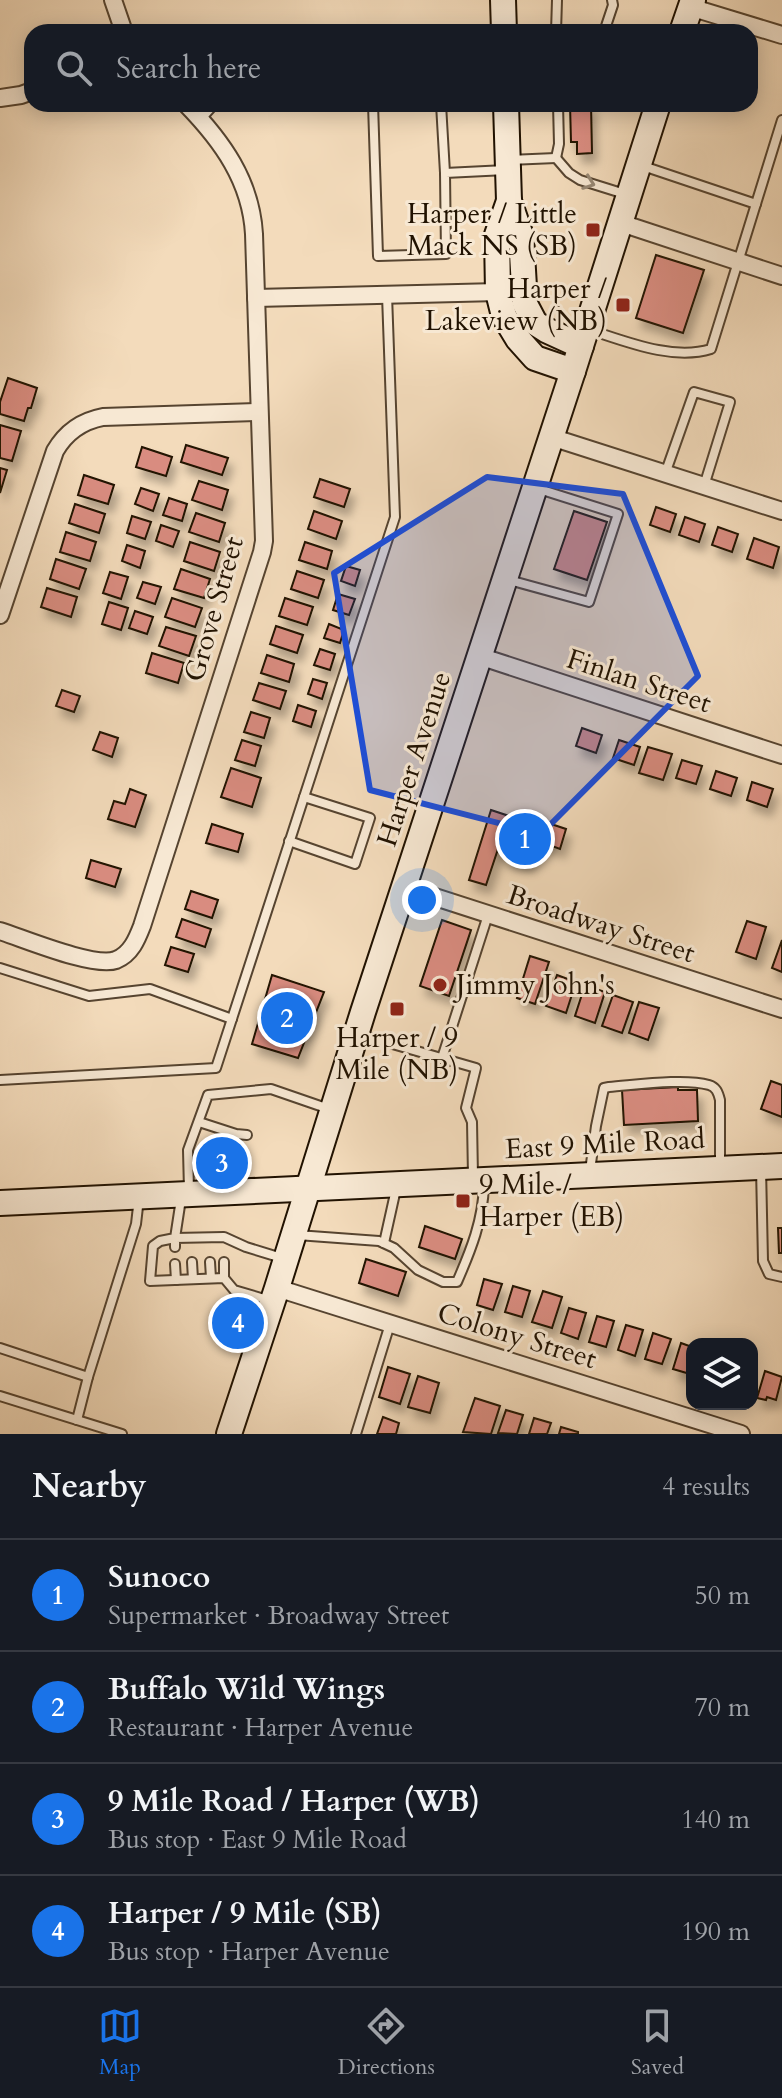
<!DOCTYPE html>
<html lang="en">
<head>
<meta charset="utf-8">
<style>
	:root { --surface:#171b24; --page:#242831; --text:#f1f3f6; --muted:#9ea1a6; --line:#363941; --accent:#1a73e8 }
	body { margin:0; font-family:Cardo,serif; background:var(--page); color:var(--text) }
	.controls { position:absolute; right:24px; bottom:24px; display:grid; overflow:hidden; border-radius:16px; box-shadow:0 4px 20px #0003 }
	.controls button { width:72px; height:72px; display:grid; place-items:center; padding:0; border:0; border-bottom:2px solid var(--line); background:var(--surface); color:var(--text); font:40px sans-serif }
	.you { position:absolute; left:422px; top:900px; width:28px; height:28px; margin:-20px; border:6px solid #fff; border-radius:50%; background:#1a73e8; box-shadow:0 0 0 12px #1a73e833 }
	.badge { display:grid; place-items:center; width:52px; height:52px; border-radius:50%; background:var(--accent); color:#fff; font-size:26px; font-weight:700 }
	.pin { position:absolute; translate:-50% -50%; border:4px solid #fff; box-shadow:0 2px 8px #0006 }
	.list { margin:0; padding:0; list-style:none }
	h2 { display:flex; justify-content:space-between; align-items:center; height:104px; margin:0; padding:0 32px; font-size:34px }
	h2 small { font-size:26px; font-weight:400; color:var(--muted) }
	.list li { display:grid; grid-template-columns:52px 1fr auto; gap:24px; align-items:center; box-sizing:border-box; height:112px; padding:0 32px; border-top:2px solid var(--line) }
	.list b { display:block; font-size:30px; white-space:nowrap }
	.list p { margin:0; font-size:26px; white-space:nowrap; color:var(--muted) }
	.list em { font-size:26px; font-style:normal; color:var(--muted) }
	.icon { flex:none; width:44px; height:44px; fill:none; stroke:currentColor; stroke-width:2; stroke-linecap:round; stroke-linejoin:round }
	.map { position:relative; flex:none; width:782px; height:1434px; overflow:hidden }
	.search { position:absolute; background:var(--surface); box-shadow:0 4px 20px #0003; left:24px; right:24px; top:24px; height:88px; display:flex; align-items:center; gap:20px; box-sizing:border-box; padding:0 28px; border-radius:24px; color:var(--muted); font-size:30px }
	.sheet { height:552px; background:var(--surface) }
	nav { display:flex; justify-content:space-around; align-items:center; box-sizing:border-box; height:112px; border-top:2px solid var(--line); background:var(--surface); font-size:22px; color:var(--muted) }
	nav a { display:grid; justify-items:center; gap:4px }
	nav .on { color:var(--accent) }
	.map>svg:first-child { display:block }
	.building { fill:#d98c80; stroke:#211201; stroke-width:2; filter:url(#shadow) }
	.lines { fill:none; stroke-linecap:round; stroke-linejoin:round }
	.lane-casing { stroke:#564430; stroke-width:12 }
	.street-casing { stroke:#564430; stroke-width:20 }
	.secondary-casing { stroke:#211201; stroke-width:28 }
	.lane { stroke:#f7e8d3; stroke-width:8 }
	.street { stroke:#f7e8d3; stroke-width:16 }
	.secondary { stroke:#f7e8d3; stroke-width:24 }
	.oneway { stroke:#978874 }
	.marked { fill:#1d4ed8; fill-opacity:0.2; stroke:#1d4ed8; stroke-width:6; stroke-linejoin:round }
	.poi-dot { fill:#8f2418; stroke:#f7e8d3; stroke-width:3 }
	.labels { text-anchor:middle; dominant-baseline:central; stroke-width:6; stroke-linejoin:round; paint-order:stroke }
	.poi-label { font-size:28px; fill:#211201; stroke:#f7e8d3; text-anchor:end }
	.street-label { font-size:28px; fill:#211201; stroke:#f7e8d3 }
</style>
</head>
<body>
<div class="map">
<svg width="782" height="1434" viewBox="0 0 782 1434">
	<defs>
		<filter id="shadow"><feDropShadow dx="5" dy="9" stdDeviation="4" flood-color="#0004"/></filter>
	</defs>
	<rect width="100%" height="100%" fill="#f3dbbb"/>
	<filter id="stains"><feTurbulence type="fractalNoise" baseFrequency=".0025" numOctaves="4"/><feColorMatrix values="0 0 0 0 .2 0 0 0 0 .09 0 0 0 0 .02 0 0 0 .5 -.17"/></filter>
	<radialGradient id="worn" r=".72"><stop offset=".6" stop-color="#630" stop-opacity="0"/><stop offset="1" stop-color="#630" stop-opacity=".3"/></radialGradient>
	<g class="building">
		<path d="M570 104H591L592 153 577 154V142H571Z"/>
		<path d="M656 255 704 270 683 333 636 318Z"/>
		<path d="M8 378 37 388 31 408H28L24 421 0 414V402Z"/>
		<path d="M0 425 21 431 12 461 0 458Z"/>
		<path d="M186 445 228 458 222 475 181 462Z"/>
		<path d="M142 447 172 457 166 476 136 467Z"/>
		<path d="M0 468 7 470 0 493Z"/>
		<path d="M84 475 114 485 108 504 78 495Z"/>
		<path d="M320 479 350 489 344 507 314 497Z"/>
		<path d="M199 481 228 490 222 510 192 500Z"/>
		<path d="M141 488 159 494 153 511 135 504Z"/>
		<path d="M169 498 187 504 182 521 163 515Z"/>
		<path d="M75 504 105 514 99 533 69 523Z"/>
		<path d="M656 507 676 514 670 532 650 525Z"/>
		<path d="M314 511 342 521 336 539 308 529Z"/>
		<path d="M574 511 607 522 587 580 554 569Z"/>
		<path d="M196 513 225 523 219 542 189 532Z"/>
		<path d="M132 516 151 522 145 539 127 533Z"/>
		<path d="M685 517 705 524 699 542 679 535Z"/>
		<path d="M161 525 179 531 173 547 156 541Z"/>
		<path d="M718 527 738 534 732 552 712 545Z"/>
		<path d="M66 532 96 542 90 561 60 552Z"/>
		<path d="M754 538 779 547 773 568 747 559Z"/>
		<path d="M190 542 220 552 214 571 184 561Z"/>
		<path d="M305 542 332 551 327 569 299 560Z"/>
		<path d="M127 545 145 551 140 568 122 561Z"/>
		<path d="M56 559 86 569 79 589 50 579Z"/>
		<path d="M346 566 360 570 355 586 341 581Z"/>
		<path d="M181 569 210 579 204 598 174 589Z"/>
		<path d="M297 571 324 580 318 598 291 589Z"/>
		<path d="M110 572 128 577 121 599 103 593Z"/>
		<path d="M143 582 161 587 155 604 137 598Z"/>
		<path d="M47 588 77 597 71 617 41 607Z"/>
		<path d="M338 594 355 599 349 615 333 610Z"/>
		<path d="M172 598 202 608 195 627 165 617Z"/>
		<path d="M285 598 313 607 307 625 279 616Z"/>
		<path d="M109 602 128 608 121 630 102 624Z"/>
		<path d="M135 611 153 617 147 634 129 628Z"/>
		<path d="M329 624 344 630 340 643 324 638Z"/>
		<path d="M276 626 303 635 297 653 270 644Z"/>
		<path d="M166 627 196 636 189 656 159 646Z"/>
		<path d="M320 649 335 654 330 670 314 665Z"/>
		<path d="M152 653 184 663 178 683 146 673Z"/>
		<path d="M267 655 294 664 289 682 261 673Z"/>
		<path d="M313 679 327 683 322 699 308 694Z"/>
		<path d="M259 683 286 691 280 709 253 700Z"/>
		<path d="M62 690 80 696 74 712 56 706Z"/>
		<path d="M298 705 316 711 311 727 293 721Z"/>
		<path d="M251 712 270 718 264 738 244 732Z"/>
		<path d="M582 728 602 735 596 753 576 746Z"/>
		<path d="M100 732 118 738 112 757 93 750Z"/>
		<path d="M242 740 261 746 255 766 235 760Z"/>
		<path d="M619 740 640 747 634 765 613 758Z"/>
		<path d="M648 747 672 754 663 780 639 773Z"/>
		<path d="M682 760 702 766 696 784 676 778Z"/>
		<path d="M231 768 261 778 252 807 221 797Z"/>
		<path d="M716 771 737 778 731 796 710 789Z"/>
		<path d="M752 782 773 789 767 807 747 800Z"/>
		<path d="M130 789 146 795 135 827 108 819 114 801 125 804Z"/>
		<path d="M491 810 509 816 486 885 469 880Z"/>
		<path d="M522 812 543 818 529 863 508 857Z"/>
		<path d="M545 822 566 829 560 849 538 841Z"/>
		<path d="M212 824 243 834 238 852 206 843Z"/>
		<path d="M91 860 121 869 115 887 86 878Z"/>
		<path d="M191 891 218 900 212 918 185 909Z"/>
		<path d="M182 919 211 929 205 947 176 937Z"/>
		<path d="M442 920 471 930 449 996 420 986Z"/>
		<path d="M747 921 766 927 756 959 736 952Z"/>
		<path d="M782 940V972L772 968Z"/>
		<path d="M171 947 194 954 188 972 165 965Z"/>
		<path d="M530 956 549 962 535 1004 517 998Z"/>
		<path d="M272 975 324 992 298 1058 252 1044Z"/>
		<path d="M557 975 576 982 566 1013 546 1006Z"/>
		<path d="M585 985 605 992 595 1023 575 1016Z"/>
		<path d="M613 995 633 1002 622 1033 602 1026Z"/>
		<path d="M639 1002 659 1008 648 1040 629 1033Z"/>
		<path d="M771 1081 782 1085V1117L761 1109Z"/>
		<path d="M678 1087V1090H697L698 1121 624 1125 622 1090Z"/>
		<path d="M425 1226 462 1239 455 1259 419 1247Z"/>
		<path d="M778 1228H782V1253H779Z"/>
		<path d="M366 1259 406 1272 398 1296 359 1283Z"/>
		<path d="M484 1279 502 1284 493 1310 477 1305Z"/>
		<path d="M513 1286 530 1291 522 1317 505 1312Z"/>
		<path d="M543 1291 562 1297 552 1328 532 1322Z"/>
		<path d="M569 1308 586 1313 578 1339 561 1333Z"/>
		<path d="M597 1316 614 1321 606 1347 589 1342Z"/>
		<path d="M626 1325 643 1330 635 1356 618 1350Z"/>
		<path d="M653 1333 671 1339 662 1364 645 1359Z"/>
		<path d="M681 1343 692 1347V1367L690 1374 673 1369Z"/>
		<path d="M388 1367 410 1374 400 1404 379 1397Z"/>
		<path d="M765 1371 782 1377 776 1400 767 1397 766 1400 757 1398Z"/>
		<path d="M418 1376 439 1383 430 1413 408 1407Z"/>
		<path d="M475 1398 500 1406 491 1434 463 1432Z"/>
		<path d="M506 1410 523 1415 517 1434 498 1433Z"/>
		<path d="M383 1417 399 1423 396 1434H377Z"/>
		<path d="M534 1418 551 1423 547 1434H529Z"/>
		<path d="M561 1427 578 1432V1434H559Z"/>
	</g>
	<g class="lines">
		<defs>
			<g id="lane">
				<path d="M556 32 557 0"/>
				<path d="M604 32 613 5 612 0"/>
				<path d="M373 104 378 256 446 254 445 173 506 170"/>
				<path d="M441 104 445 173"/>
				<path d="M556 158 569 173 580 180 628 195"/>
				<path d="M556 158 559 144 558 104"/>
				<path d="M509 160 556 158"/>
				<path d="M640 165 756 204"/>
				<path d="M587 329C625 341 672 361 711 349L782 120"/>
				<path d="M665 474 694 392 730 402 704 486"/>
				<path d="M509 580 589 602 618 514 539 489"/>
				<path d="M289 841 355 864 370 818 304 797"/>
				<path d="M0 968 89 996 150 989 232 1019"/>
				<path d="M361 1035 476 1068 466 1108 472 1122 473 1176"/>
				<path d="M442 1058 488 915"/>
				<path d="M0 1080 216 1068 395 517 387 295"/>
				<path d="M199 1122 236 1134 247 1135"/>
				<path d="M761 1168 763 1261 769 1274 782 1277"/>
				<path d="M590 1171 596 1126 604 1088 609 1087C636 1085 684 1078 709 1085 716 1087 718 1092 720 1100V1164"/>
				<path d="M189 1190 188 1150 208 1095 271 1089 329 1109"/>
				<path d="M181 1199 175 1238 160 1241 153 1246 150 1281 224 1278 234 1290 271 1301"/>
				<path d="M297 1235 379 1241 394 1248 418 1270 443 1282H457C471 1250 483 1220 484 1185"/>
				<path d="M384 1243 396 1189"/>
				<path d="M175 1247V1238L224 1237 246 1247 285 1259"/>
				<path d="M192 1262 193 1279"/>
				<path d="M210 1262 211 1278"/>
				<path d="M175 1264 176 1280"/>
				<path d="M224 1278V1262"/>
				<path d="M0 1348 88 1377"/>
				<path d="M0 1396 122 1434"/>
				<path d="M77 1420 88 1377 136 1224 139 1198"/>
				<path d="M356 1434 390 1324"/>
			</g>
			<g id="street">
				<path d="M113 0 124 32"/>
				<path d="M690 7 782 35"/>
				<path d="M0 98 21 95 32 91"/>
				<path d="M198 116 209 104"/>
				<path d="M621 223 782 276"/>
				<path d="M256 298 498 292"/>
				<path d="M551 437 782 511"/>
				<path d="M0 615 55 451C66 432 82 421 103 417L259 412"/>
				<path d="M479 656 782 755"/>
				<path d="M404 887 782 1009"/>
				<path d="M0 931C25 939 94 968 116 960 131 954 137 939 142 926L262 552 264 541 254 234C251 181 222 141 186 104"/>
				<path d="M277 1288 741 1434"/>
			</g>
			<g id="secondary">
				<path d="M503 0 504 32"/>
				<path d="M682 32 693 0"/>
				<path d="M506 104 509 201 521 236 525 304 535 323 546 330 581 346"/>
				<path d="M509 201 497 235 498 292 504 316 518 339 535 358 573 371"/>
				<path d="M0 1203 782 1166"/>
				<path d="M229 1434 277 1288 363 1012 573 371 658 104"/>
			</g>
		</defs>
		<use href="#lane" class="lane-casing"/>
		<use href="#street" class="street-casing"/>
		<use href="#secondary" class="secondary-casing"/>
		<use href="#lane" class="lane"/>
		<use href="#street" class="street"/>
		<use href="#secondary" class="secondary"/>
	</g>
	<defs><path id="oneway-chevron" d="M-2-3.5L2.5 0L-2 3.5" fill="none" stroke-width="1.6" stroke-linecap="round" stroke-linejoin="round" transform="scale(2)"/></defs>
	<use class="oneway" href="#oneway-chevron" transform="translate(589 183) rotate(20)"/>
	<path class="marked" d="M487 477 623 494 698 676 541 834 370 790 334 573Z"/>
	<g class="poi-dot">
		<rect x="585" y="222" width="16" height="16" rx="4"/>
		<rect x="615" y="297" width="16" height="16" rx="4"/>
		<circle cx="440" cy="985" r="8"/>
		<rect x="389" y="1001" width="16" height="16" rx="4"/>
		<rect x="455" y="1193" width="16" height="16" rx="4"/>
	</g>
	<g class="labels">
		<g class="poi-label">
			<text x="577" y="214">Harper / Little<tspan x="577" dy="32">Mack NS (SB)</tspan></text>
			<text x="607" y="289">Harper /<tspan x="607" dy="32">Lakeview (NB)</tspan></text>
			<text x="456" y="985" text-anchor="start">Jimmy John's</text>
			<text x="397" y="1038" text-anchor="middle">Harper / 9<tspan x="397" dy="32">Mile (NB)</tspan></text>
			<text x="479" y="1185" text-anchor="start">9 Mile /<tspan x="479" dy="32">Harper (EB)</tspan></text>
		</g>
		<g class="street-label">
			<text transform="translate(214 609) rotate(-74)">Grove Street</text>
			<text transform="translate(639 681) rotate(18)">Finlan Street</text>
			<text transform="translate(414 759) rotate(-72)">Harper Avenue</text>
			<text transform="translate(601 924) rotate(18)">Broadway Street</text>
			<text transform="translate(605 1144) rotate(-3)">East 9 Mile Road</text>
			<text transform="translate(517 1336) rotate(17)">Colony Street</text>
		</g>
	</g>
	<rect width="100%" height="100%" filter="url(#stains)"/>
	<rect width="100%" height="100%" fill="url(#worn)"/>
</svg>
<div class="controls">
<button><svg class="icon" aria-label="layers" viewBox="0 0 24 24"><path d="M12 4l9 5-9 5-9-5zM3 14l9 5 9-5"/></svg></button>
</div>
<div class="you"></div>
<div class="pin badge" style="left:525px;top:839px">1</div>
<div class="pin badge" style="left:287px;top:1018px">2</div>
<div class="pin badge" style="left:222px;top:1163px">3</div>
<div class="pin badge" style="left:238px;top:1323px">4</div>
<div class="search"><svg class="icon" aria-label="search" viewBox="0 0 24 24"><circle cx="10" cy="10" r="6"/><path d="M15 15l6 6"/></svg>Search here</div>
</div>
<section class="sheet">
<h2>Nearby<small>4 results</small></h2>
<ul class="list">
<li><span class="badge">1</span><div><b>Sunoco</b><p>Supermarket · Broadway Street</p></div><em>50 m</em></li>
<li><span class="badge">2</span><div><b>Buffalo Wild Wings</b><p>Restaurant · Harper Avenue</p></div><em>70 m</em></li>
<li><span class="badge">3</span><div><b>9 Mile Road / Harper (WB)</b><p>Bus stop · East 9 Mile Road</p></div><em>140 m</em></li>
<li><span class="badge">4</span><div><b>Harper / 9 Mile (SB)</b><p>Bus stop · Harper Avenue</p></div><em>190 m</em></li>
</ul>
</section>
<nav>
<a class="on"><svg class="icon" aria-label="map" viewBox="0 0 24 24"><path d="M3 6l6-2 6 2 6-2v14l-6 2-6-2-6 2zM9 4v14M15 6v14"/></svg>Map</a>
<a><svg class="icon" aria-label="directions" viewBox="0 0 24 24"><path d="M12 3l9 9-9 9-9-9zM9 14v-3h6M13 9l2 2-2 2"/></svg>Directions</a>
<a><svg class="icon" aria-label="saved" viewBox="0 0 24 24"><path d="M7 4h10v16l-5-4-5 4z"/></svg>Saved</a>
</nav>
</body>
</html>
